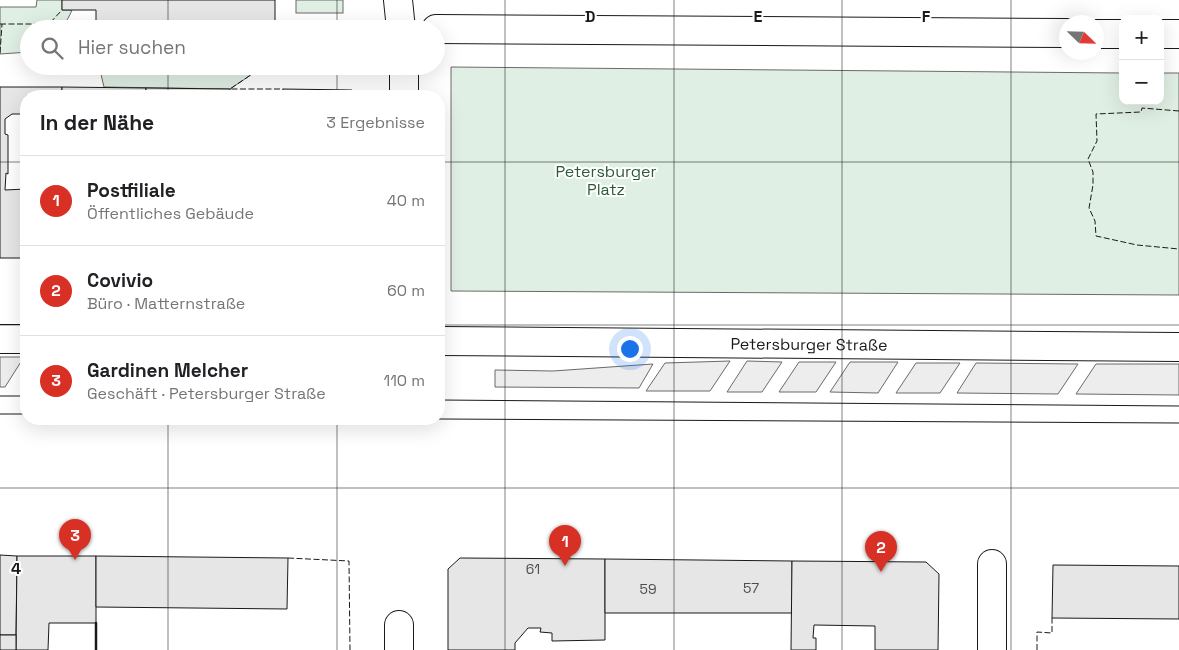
<!DOCTYPE html>
<html lang="de">
<head>
<meta charset="utf-8">
<style>
	:root { --surface:#fff; --page:#f6f6f6; --text:#202124; --muted:#757577; --line:#e0e0e0; --accent:#d93025 }
	body { margin:0; font-family:"Space Grotesk",sans-serif; background:var(--page); color:var(--text) }
	.controls { position:absolute; right:15px; top:15px; display:grid; overflow:hidden; border-radius:10px; box-shadow:0 5px 20px #0002 }
	.controls button { width:45px; height:45px; display:grid; place-items:center; padding:0; border:0; border-bottom:1px solid var(--line); background:var(--surface); color:var(--text); font:25px sans-serif }
	.compass { position:absolute; left:1059px; top:15px; width:45px; height:45px; border-radius:50%; background:var(--surface); box-shadow:0 5px 20px #0002; rotate:113deg }
	.you { position:absolute; left:629px; top:348px; width:18px; height:18px; margin:-12px; border:4px solid #fff; border-radius:50%; background:#1a73e8; box-shadow:0 0 0 8px #1a73e833 }
	.badge { display:grid; place-items:center; width:32px; height:32px; border-radius:50%; background:var(--accent); color:#fff; font-size:16px; font-weight:700 }
	.pin { position:absolute; translate:-50% -41px; filter:drop-shadow(0 1px 2px #0008) }
	.pin::after { content:''; position:absolute; top:26px; width:18px; height:15px; background:inherit; clip-path:polygon(0 0,100% 0,50% 100%) }
	.list { margin:0; padding:0; list-style:none }
	h2 { display:flex; justify-content:space-between; align-items:center; height:65px; margin:0; padding:0 20px; font-size:21px }
	h2 small { font-size:16px; font-weight:400; color:var(--muted) }
	.list li { display:grid; grid-template-columns:32px 1fr auto; gap:15px; align-items:center; box-sizing:border-box; height:90px; padding:0 20px; border-top:1px solid var(--line) }
	.list b { display:block; font-size:19px; white-space:nowrap }
	.list p { margin:0; font-size:16px; white-space:nowrap; color:var(--muted) }
	.list em { font-size:16px; font-style:normal; color:var(--muted) }
	.icon { flex:none; width:28px; height:28px; fill:none; stroke:currentColor; stroke-width:2; stroke-linecap:round; stroke-linejoin:round }
	.map { position:relative; flex:none; width:1179px; height:650px; overflow:hidden }
	.search { position:absolute; background:var(--surface); box-shadow:0 5px 20px #0002; left:20px; top:20px; width:425px; height:55px; display:flex; align-items:center; gap:12px; box-sizing:border-box; padding:0 18px; border-radius:28px; color:var(--muted); font-size:19px }
	.panel { position:absolute; background:var(--surface); box-shadow:0 5px 20px #0002; left:20px; top:90px; width:425px; height:335px; border-radius:20px }
	.map>svg:first-child { display:block }
	.green { fill:#e0efe3; stroke:#6a6a6a }
	.parking { fill:#ededed; stroke:#6a6a6a }
	.building { fill:#e6e6e6; stroke:#1a1a1a }
	.lines { fill:none; stroke-linecap:round; stroke-linejoin:round }
	.minor-casing { stroke:#1a1a1a; stroke-width:30 }
	.major-casing { stroke:#1a1a1a; stroke-width:30 }
	.minor { stroke:#fff; stroke-width:28 }
	.major { stroke:#fff; stroke-width:28 }
	.tram { stroke:#1a1a1a; stroke-width:1 }
	.fence { stroke:#1a1a1a; stroke-width:1; stroke-dasharray:6 2.5; stroke-linecap:butt }
	.wall { stroke:#1a1a1a; stroke-width:2.5 }
	.grid { fill:none; stroke:#1a1a1a; stroke-width:1; stroke-opacity:0.55 }
	.labels { text-anchor:middle; dominant-baseline:central; stroke-width:4; stroke-linejoin:round; paint-order:stroke }
	.number-label { font-size:14px; fill:#4d4d4d }
	.park-label { font-size:16px; fill:#2b5a34; stroke:#fff }
	.street-label { font-size:16px; fill:#1a1a1a; stroke:#fff }
	.grid-label { font-size:16px; text-anchor:middle; font-weight:bold; fill:#1a1a1a; stroke:#fff; stroke-width:4; stroke-linejoin:round; paint-order:stroke }
</style>
</head>
<body>
<div class="map">
<svg width="1179" height="650" viewBox="0 0 1179 650">
	<rect width="100%" height="100%" fill="#fff"/>
	<g class="green">
		<path d="M37 0H62V10H72C61 36 54 29 29 29V52L0 54V7H36Z"/>
		<rect x="296" y="0" width="47" height="13"/>
		<path d="M99 66H264L230 89 104 87Z"/>
		<path d="M451 67 1123 73V101H1160V73H1179V295L451 291Z"/>
	</g>
	<g class="parking">
		<path d="M0 357H24L5 387H0Z"/>
		<path d="M730 361 710 391H646L665 363Z"/>
		<path d="M747 361 782 362 762 392H727Z"/>
		<path d="M799 362H836L816 392H779Z"/>
		<path d="M850 362H898L878 393 830 392Z"/>
		<path d="M916 363H960L940 393H896Z"/>
		<path d="M976 363 1078 364 1058 394 957 393Z"/>
		<path d="M653 364 639 388 495 387V370L553 371Z"/>
		<path d="M1096 364H1179V395L1076 394Z"/>
	</g>
	<g class="building">
		<path d="M62 0H275V29H96V10H62Z"/>
		<path d="M0 87H62V96H26V116V114H12L5 119V134L8 135V174L6 173 5 190 26 189V187V258H0Z"/>
		<path d="M62 87 146 88V96H62Z"/>
		<path d="M146 88 230 89V96H146Z"/>
		<path d="M283 89 352 90V96H283Z"/>
		<path d="M0 555 17 556 16 635H0Z"/>
		<path d="M17 556H96V623H49L48 650H16Z"/>
		<path d="M96 556 288 558 287 609 96 607Z"/>
		<path d="M460 558 605 559V640L552 641V633L540 632 541 628H528L515 643V650H448V569Z"/>
		<path d="M605 559 792 561V613H605Z"/>
		<path d="M792 561 926 562 939 574 938 650H875V626L814 625 813 638H816V650H791Z"/>
		<path d="M1053 565 1179 566V619L1052 618Z"/>
		<rect x="0" y="635" width="16" height="15"/>
	</g>
	<g class="lines">
		<defs>
			<g id="minor">
				<path d="M398 0 401 29"/>
				<path d="M436 29 1066 33"/>
				<path d="M1096 34H1123"/>
				<path d="M1160 34H1179"/>
				<path d="M404 66V96"/>
				<path d="M399 650V625"/>
				<path d="M992 650V564"/>
			</g>
			<g id="major">
				<path d="M0 339H26"/>
				<path id="s1" d="M439 341 1179 347"/>
			</g>
		</defs>
		<use href="#minor" class="minor-casing"/>
		<use href="#major" class="major-casing"/>
		<use href="#minor" class="minor"/>
		<use href="#major" class="major"/>
		<g class="tram">
			<path d="M0 396H26"/>
			<path d="M439 400 1179 406"/>
			<path d="M0 414H26"/>
			<path d="M439 419 1179 423"/>
		</g>
		<g class="fence">
			<path d="M0 24H49L62 10"/>
			<path d="M0 53 2 24"/>
			<path d="M264 66 230 89H283"/>
			<path d="M1179 111 1142 108 1141 112 1096 114 1097 141 1088 159 1093 172V185L1089 208 1095 221 1096 236 1137 245 1179 249"/>
			<path d="M288 558 349 561 350 650"/>
			<path d="M1037 650V632L1052 633V618"/>
		</g>
		<path class="wall" d="M96 650V623"/>
	</g>
	<path class="grid" d="M168 0V29M337 0V29M505 0V650M674 0V650M842 0V650M1011 0V650M168 66V96M337 66V96M0 162H26M439 162H1179M0 325H26M439 325H1179M168 419V650M337 419V650M0 488H1179"/>
	<g class="labels">
		<g class="number-label">
			<text x="533" y="569">61</text>
			<text x="751" y="588">57</text>
			<text x="648" y="589">59</text>
		</g>
		<g class="park-label">
			<text x="606" y="171">Petersburger<tspan x="606" dy="18">Platz</tspan></text>
		</g>
		<g class="street-label">
			<text stroke="none"><textPath href="#s1" startOffset="370">Petersburger Straße</textPath></text>
		</g>
	</g>
	<g class="grid-label">
		<text x="590" y="22">D</text>
		<text x="758" y="22">E</text>
		<text x="926" y="22">F</text>
		<text x="16" y="574">4</text>
	</g>
</svg>
<div class="controls">
<button>+</button>
<button>−</button>
</div>
<svg class="compass" viewBox="-18 -18 36 36"><path d="M0-13l5 13h-10z" fill="#e53935"/><path d="M0 13l5-13h-10z" fill="#757577"/></svg>
<div class="you"></div>
<div class="pin badge" style="left:565px;top:566px">1</div>
<div class="pin badge" style="left:881px;top:572px">2</div>
<div class="pin badge" style="left:75px;top:560px">3</div>
<div class="search"><svg class="icon" aria-label="search" viewBox="0 0 24 24"><circle cx="10" cy="10" r="6"/><path d="M15 15l6 6"/></svg>Hier suchen</div>
<section class="panel">
<h2>In der Nähe<small>3 Ergebnisse</small></h2>
<ul class="list">
<li><span class="badge">1</span><div><b>Postfiliale</b><p>Öffentliches Gebäude</p></div><em>40 m</em></li>
<li><span class="badge">2</span><div><b>Covivio</b><p>Büro · Matternstraße</p></div><em>60 m</em></li>
<li><span class="badge">3</span><div><b>Gardinen Melcher</b><p>Geschäft · Petersburger Straße</p></div><em>110 m</em></li>
</ul>
</section>
</div>
</body>
</html>
